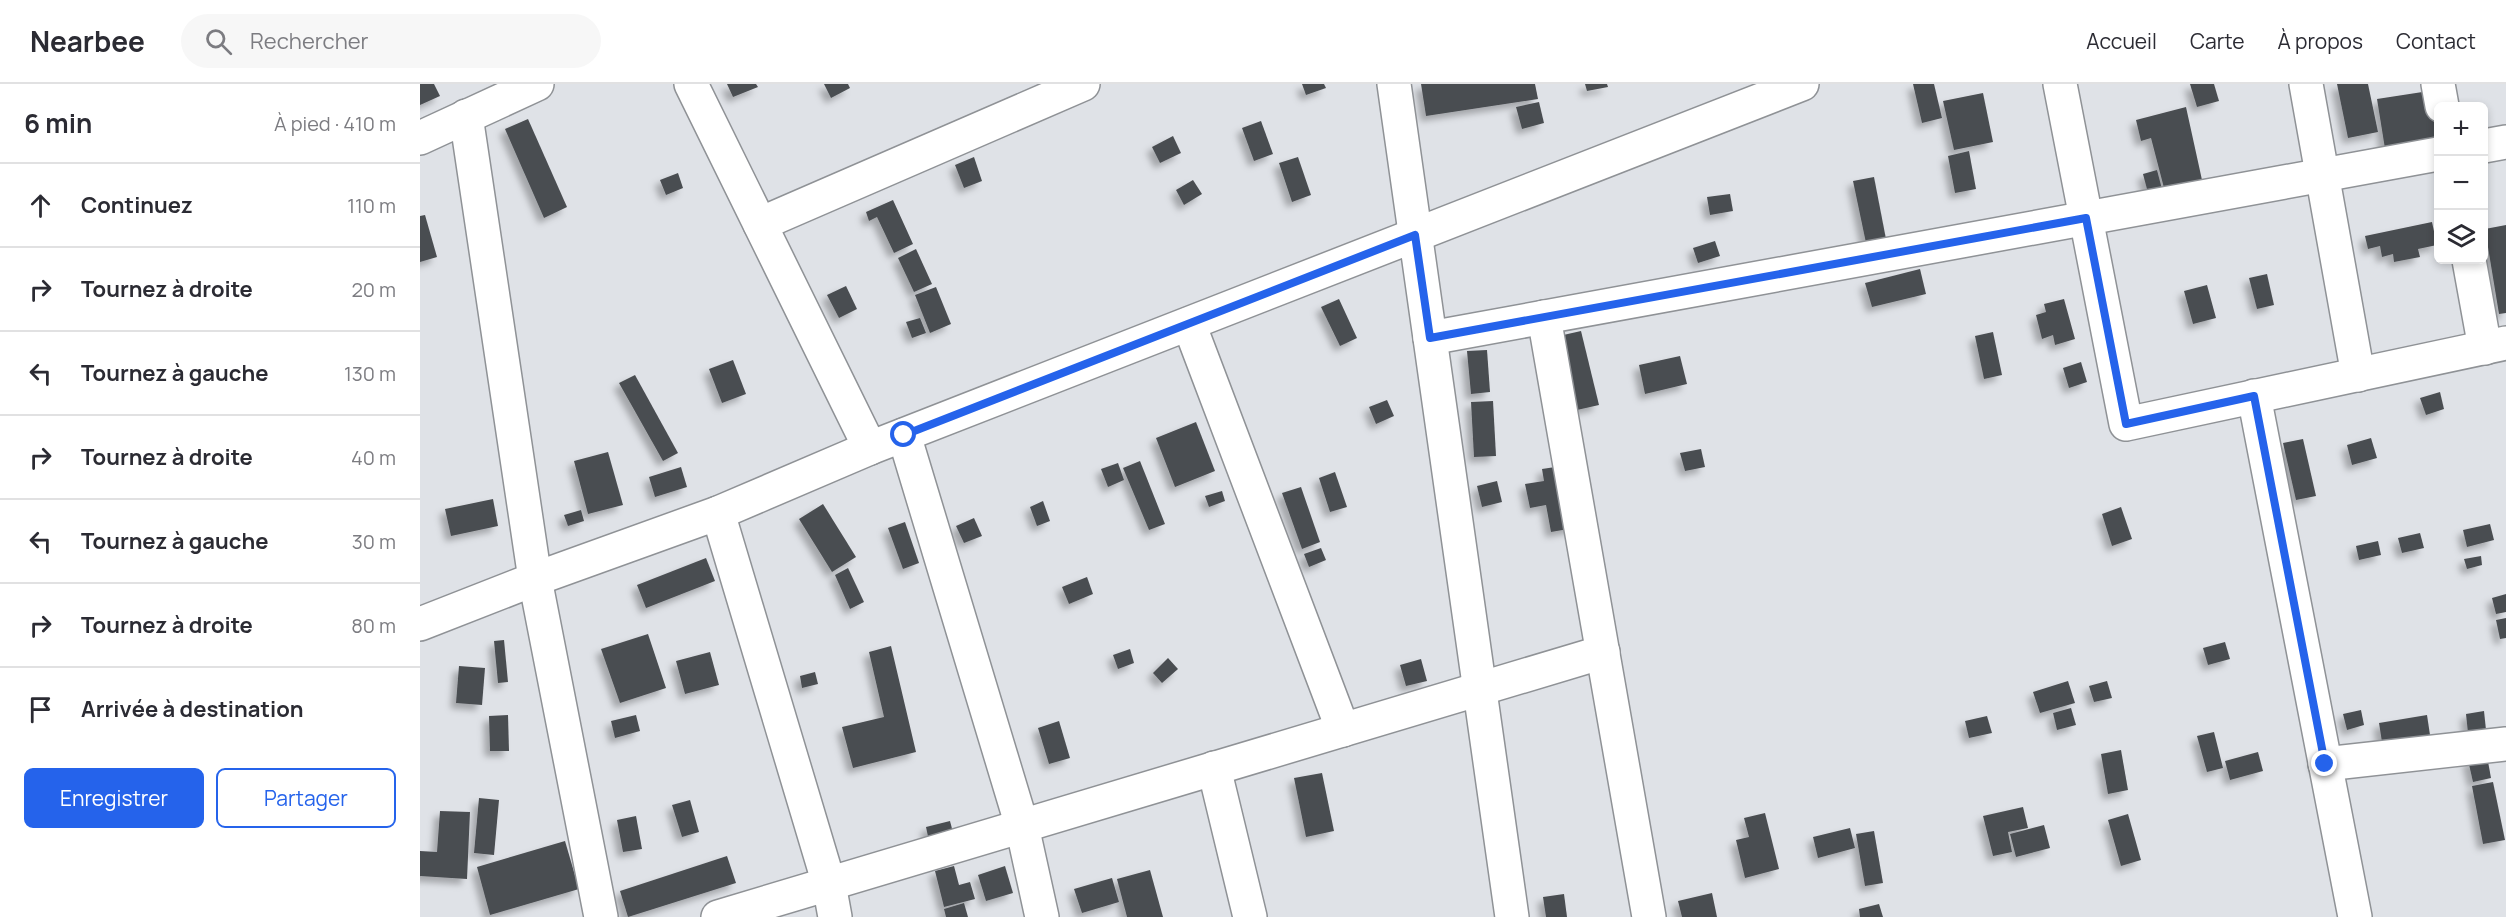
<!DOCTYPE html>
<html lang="fr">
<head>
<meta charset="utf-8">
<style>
	:root { --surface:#fff; --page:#f7f7f7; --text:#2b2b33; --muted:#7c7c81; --line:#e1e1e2; --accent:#2563eb }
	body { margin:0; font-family:Manrope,sans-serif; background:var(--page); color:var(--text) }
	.controls { position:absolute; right:18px; top:18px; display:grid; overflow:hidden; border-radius:9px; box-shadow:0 3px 9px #0003 }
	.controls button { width:54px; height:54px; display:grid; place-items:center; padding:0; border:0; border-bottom:2px solid var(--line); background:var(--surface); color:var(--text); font:30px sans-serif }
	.stop { position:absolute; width:18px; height:18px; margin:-14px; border:4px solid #2563eb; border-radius:50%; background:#fff }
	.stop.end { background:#2563eb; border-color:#fff; box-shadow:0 2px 6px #0008 }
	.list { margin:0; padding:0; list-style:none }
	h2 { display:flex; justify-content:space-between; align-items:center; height:78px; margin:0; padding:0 24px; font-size:26px }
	h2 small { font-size:20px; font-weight:400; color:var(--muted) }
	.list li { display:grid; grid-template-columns:39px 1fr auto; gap:18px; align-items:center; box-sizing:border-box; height:84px; padding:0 24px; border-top:2px solid var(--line) }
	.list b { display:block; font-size:22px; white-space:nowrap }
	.list em { font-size:20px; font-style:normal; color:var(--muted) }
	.actions { display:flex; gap:12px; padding:18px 24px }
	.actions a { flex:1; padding:14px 0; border:2px solid var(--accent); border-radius:9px; text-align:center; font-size:21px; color:var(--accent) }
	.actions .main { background:var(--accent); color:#fff }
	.icon { flex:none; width:33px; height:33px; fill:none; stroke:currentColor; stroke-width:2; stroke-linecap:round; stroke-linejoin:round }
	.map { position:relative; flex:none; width:2086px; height:833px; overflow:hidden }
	header { display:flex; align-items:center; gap:36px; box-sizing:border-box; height:84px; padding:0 30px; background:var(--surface); border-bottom:2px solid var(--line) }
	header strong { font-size:28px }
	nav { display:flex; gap:33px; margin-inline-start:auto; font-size:21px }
	.search { width:420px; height:54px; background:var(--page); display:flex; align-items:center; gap:15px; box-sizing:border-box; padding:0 21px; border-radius:33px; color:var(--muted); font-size:22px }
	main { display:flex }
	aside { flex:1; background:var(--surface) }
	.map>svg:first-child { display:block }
	.building { fill:#4a4d51; filter:url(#shadow) }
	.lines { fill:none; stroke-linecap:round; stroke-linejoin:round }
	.minor-casing { stroke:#8f9296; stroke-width:36 }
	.minor { stroke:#fff; stroke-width:33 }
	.route { stroke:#2563eb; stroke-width:8 }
</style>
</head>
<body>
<header>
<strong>Nearbee</strong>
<div class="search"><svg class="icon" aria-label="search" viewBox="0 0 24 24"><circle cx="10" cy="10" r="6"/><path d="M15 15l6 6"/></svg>Rechercher</div>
<nav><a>Accueil</a><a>Carte</a><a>À propos</a><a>Contact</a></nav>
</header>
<main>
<aside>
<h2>6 min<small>À pied · 410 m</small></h2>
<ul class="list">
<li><svg class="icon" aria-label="ahead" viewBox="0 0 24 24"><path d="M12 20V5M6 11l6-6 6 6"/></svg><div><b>Continuez</b></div><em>110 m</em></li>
<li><svg class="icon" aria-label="right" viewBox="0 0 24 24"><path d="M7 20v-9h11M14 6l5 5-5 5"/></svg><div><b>Tournez à droite</b></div><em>20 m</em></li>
<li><svg class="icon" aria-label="left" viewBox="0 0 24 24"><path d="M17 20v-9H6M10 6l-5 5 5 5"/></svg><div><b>Tournez à gauche</b></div><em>130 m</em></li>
<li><svg class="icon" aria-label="right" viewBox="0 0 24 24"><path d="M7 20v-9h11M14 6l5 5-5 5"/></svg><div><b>Tournez à droite</b></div><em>40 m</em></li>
<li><svg class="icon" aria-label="left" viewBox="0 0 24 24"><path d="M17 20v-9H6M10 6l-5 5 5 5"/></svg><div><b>Tournez à gauche</b></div><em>30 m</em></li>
<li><svg class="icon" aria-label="right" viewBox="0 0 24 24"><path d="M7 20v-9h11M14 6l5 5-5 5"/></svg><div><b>Tournez à droite</b></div><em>80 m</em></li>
<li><svg class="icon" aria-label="arrive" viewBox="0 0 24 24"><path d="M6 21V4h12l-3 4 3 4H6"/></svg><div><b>Arrivée à destination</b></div></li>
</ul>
<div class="actions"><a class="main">Enregistrer</a><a>Partager</a></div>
</aside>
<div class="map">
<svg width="2086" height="833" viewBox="0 0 2086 833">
	<defs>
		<filter id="shadow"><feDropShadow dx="-5.5" dy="5.5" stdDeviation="3" flood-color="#0004"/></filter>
	</defs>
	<rect width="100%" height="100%" fill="#dfe2e7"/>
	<g class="building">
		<path d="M0 0H14L20 12 0 21Z"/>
		<path d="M307 0H336L338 3 313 13Z"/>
		<path d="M404 0H428L430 4 411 14Z"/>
		<path d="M882 0H904L906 4 886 11Z"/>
		<path d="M1001 0H1115L1118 15 1006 32Z"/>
		<path d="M1165 0H1187L1188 3 1167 7Z"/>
		<path d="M1493 0H1514L1522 34 1502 39Z"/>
		<path d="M1770 0H1794L1799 17 1777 23Z"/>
		<path d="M1917 0H1948L1958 48 1928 54Z"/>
		<path d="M2009 7 2018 63 1966 71 1957 15Z"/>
		<path d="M1563 9 1573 58 1534 66 1523 17Z"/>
		<path d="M1119 18 1124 39 1102 45 1096 23Z"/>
		<path d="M1766 23 1782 96 1744 104 1731 54 1721 57 1716 36Z"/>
		<path d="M108 35 147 123 124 134 85 45Z"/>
		<path d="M841 37 853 70 834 77 822 44Z"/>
		<path d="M753 52 761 69 740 79 732 63Z"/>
		<path d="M1549 67 1556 105 1535 109 1528 72Z"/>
		<path d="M554 73 562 97 544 104 535 81Z"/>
		<path d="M878 73 891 111 872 118 859 79Z"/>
		<path d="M1737 86 1742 105 1728 109 1723 90Z"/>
		<path d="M258 89 263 104 246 111 240 96Z"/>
		<path d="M1454 93 1466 155 1446 159 1433 97Z"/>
		<path d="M773 96 782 110 764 121 756 106Z"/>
		<path d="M1310 110 1313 127 1290 131 1287 113Z"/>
		<path d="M473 116 493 160 474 169 457 133 449 137 446 128Z"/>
		<path d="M5 131 17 173 0 178V132Z"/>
		<path d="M2012 138 2017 161 1998 165 2000 173 1974 178 1973 170 1962 173 1960 162 1948 165 1945 152Z"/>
		<path d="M2086 141V229L2079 230 2065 145Z"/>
		<path d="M1295 157 1300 172 1278 179 1273 164Z"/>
		<path d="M496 165 512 200 494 208 478 174Z"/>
		<path d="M1500 185 1506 210 1452 223 1445 199Z"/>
		<path d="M1847 190 1854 221 1837 225 1829 194Z"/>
		<path d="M1787 201 1796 234 1773 240 1764 207Z"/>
		<path d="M426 202 437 225 419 234 407 211Z"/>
		<path d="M516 203 531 240 510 249 495 211Z"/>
		<path d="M919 215 937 254 920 262 901 223Z"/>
		<path d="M1644 215 1655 255 1635 261 1633 251 1622 255 1616 231 1626 228 1624 220Z"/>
		<path d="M500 234 506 249 492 254 486 238Z"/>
		<path d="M1161 247 1179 321 1157 326 1139 252Z"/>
		<path d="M1573 248 1582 291 1564 295 1555 252Z"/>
		<path d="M1067 266 1070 308 1051 310 1047 267Z"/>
		<path d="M1260 272 1267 300 1225 310 1219 281Z"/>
		<path d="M313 276 326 310 302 319 289 285Z"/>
		<path d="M1661 278 1667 298 1649 304 1643 284Z"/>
		<path d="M215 291 258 369 243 377 199 299Z"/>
		<path d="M2020 308 2024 325 2006 331 2000 314Z"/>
		<path d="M967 316 974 332 956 340 949 323Z"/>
		<path d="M1073 317 1076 372 1054 373 1051 318Z"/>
		<path d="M776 338 795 387 755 403 736 354Z"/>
		<path d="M1951 354 1957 374 1932 381 1927 361Z"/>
		<path d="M1883 355 1896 412 1876 416 1863 359Z"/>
		<path d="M1281 365 1285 383 1265 387 1260 369Z"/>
		<path d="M188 368 203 421 168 430 154 377Z"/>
		<path d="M720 377 745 440 729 446 703 384Z"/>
		<path d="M698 379 704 396 688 403 681 385Z"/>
		<path d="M1142 382 1154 444 1131 448 1126 421 1110 424 1105 400 1124 397 1122 385Z"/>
		<path d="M261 383 267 403 235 413 229 393Z"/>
		<path d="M915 388 927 423 910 428 899 394Z"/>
		<path d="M1077 397 1082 418 1062 423 1057 402Z"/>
		<path d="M881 403 900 458 882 465 862 409Z"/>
		<path d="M802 407 805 417 789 423 785 412Z"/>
		<path d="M73 415 78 442 31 452 25 425Z"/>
		<path d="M623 417 630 437 617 442 610 423Z"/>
		<path d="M403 420 436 473 412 488 379 435Z"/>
		<path d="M1701 423 1712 455 1692 462 1682 430Z"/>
		<path d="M161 426 164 437 148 442 144 431Z"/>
		<path d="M554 434 562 452 544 459 536 442Z"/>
		<path d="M485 438 499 479 483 485 468 444Z"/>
		<path d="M2070 440 2074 456 2047 463 2043 446Z"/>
		<path d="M2000 449 2004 464 1982 469 1978 454Z"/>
		<path d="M1958 457 1961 471 1939 476 1936 462Z"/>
		<path d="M901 464 906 476 889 483 884 470Z"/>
		<path d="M2061 472 2062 481 2047 485 2044 475Z"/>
		<path d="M286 474 295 497 226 524 217 501Z"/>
		<path d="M428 484 444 518 430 525 415 491Z"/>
		<path d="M667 493 673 510 649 520 642 503Z"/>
		<path d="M2086 510V528L2076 530 2072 514Z"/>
		<path d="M2086 534V554L2080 555 2076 536Z"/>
		<path d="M228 550 246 604 200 619 181 565Z"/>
		<path d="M84 556 88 598 78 599 74 557Z"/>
		<path d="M1805 558 1810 575 1788 581 1783 564Z"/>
		<path d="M471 562 496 668 433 684 422 643 464 633 449 568Z"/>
		<path d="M710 565 714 579 698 585 693 571Z"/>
		<path d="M290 568 299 601 265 610 256 577Z"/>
		<path d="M748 574 758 585 742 599 733 589Z"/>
		<path d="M1001 575 1007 597 986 602 980 581Z"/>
		<path d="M39 582 65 584 62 621 36 619Z"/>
		<path d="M395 588 398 600 382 604 380 592Z"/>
		<path d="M1648 597 1655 619 1620 629 1613 608Z"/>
		<path d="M1687 597 1692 614 1674 618 1669 602Z"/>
		<path d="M1651 624 1656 641 1637 646 1633 629Z"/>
		<path d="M1941 626 1944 641 1927 646 1923 630Z"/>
		<path d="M2064 627 2066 646 2048 649 2046 630Z"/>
		<path d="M88 631 89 667H70L69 632Z"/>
		<path d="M216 631 220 647 195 654 191 637Z"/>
		<path d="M2007 631 2010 651 1962 658 1959 639Z"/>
		<path d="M1567 632 1572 649 1549 654 1545 637Z"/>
		<path d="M639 637 650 674 629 680 618 644Z"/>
		<path d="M1794 648 1803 684 1787 688 1777 652Z"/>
		<path d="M1701 666 1708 706 1688 710 1681 670Z"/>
		<path d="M1838 668 1843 687 1810 696 1805 677Z"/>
		<path d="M2067 672 2071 694 2053 698 2048 676Z"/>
		<path d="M902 689 914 747 886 753 874 694Z"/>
		<path d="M2073 698 2085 756 2063 760 2052 702Z"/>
		<path d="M59 714 79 716 74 771 54 769Z"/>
		<path d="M270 716 279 748 262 753 252 721Z"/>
		<path d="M1603 723 1608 744 1588 748 1592 768 1573 772 1563 732Z"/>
		<path d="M20 727 50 728 47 795 0 792V767L17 768Z"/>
		<path d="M1345 729 1359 785 1325 794 1316 756 1329 753 1324 734Z"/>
		<path d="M1708 730 1721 776 1701 782 1688 736Z"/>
		<path d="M216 732 222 765 203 768 197 736Z"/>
		<path d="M530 737 535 756 510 762 506 743Z"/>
		<path d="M1624 741 1630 764 1596 773 1590 750Z"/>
		<path d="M1430 744 1435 764 1398 774 1393 753Z"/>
		<path d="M1454 747 1463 799 1445 802 1436 750Z"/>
		<path d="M145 757 159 805 70 831 57 783Z"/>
		<path d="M307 772 316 799 208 833 200 807Z"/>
		<path d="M534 782 539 801 550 798 555 815 524 823 515 787Z"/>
		<path d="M585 782 593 809 566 817 558 791Z"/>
		<path d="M730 786 743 833H707L697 795Z"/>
		<path d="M692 794 699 818 662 829 654 805Z"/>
		<path d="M1292 809 1297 833H1262L1258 817Z"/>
		<path d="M1144 810 1147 833H1126L1123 813Z"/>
		<path d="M544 819 548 833H526L524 825Z"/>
		<path d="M1459 820 1463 833H1440L1439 825Z"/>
	</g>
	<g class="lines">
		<defs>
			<g id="minor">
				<path d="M271 0 450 364"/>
				<path d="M974 0 1092 833"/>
				<path d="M1640 0 1706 340 2086 259"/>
				<path d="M1886 0 1938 291"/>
				<path d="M2018 0 2022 22"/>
				<path d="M46 32 115 495 181 833"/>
				<path d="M0 54 117 0"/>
				<path d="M2064 62 2086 58"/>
				<path d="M340 140 663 0"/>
				<path d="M2049 176 2065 264"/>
				<path d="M1124 233 1229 833"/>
				<path d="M769 240 923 646"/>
				<path d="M1010 254 2018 70"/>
				<path d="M1834 312 1935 833"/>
				<path d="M484 351 602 742 622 833"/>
				<path d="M298 429 409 800 415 833"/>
				<path d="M0 540 115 495 298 429 450 364 1382 0"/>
				<path d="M1905 680 2086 660"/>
				<path d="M794 684 830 833"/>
				<path d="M298 833 1183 568"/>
			</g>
		</defs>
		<use href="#minor" class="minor-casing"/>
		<use href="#minor" class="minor"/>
	</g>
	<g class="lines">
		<path class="route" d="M484 351 995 151 1010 254 1666 134 1706 340 1834 312 1905 680"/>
	</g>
</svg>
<div class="controls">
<button>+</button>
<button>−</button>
<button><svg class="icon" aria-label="layers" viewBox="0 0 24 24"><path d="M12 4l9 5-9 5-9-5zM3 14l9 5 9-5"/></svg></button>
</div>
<div class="stop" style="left:484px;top:351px"></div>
<div class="stop end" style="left:1905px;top:680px"></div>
</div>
</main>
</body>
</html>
